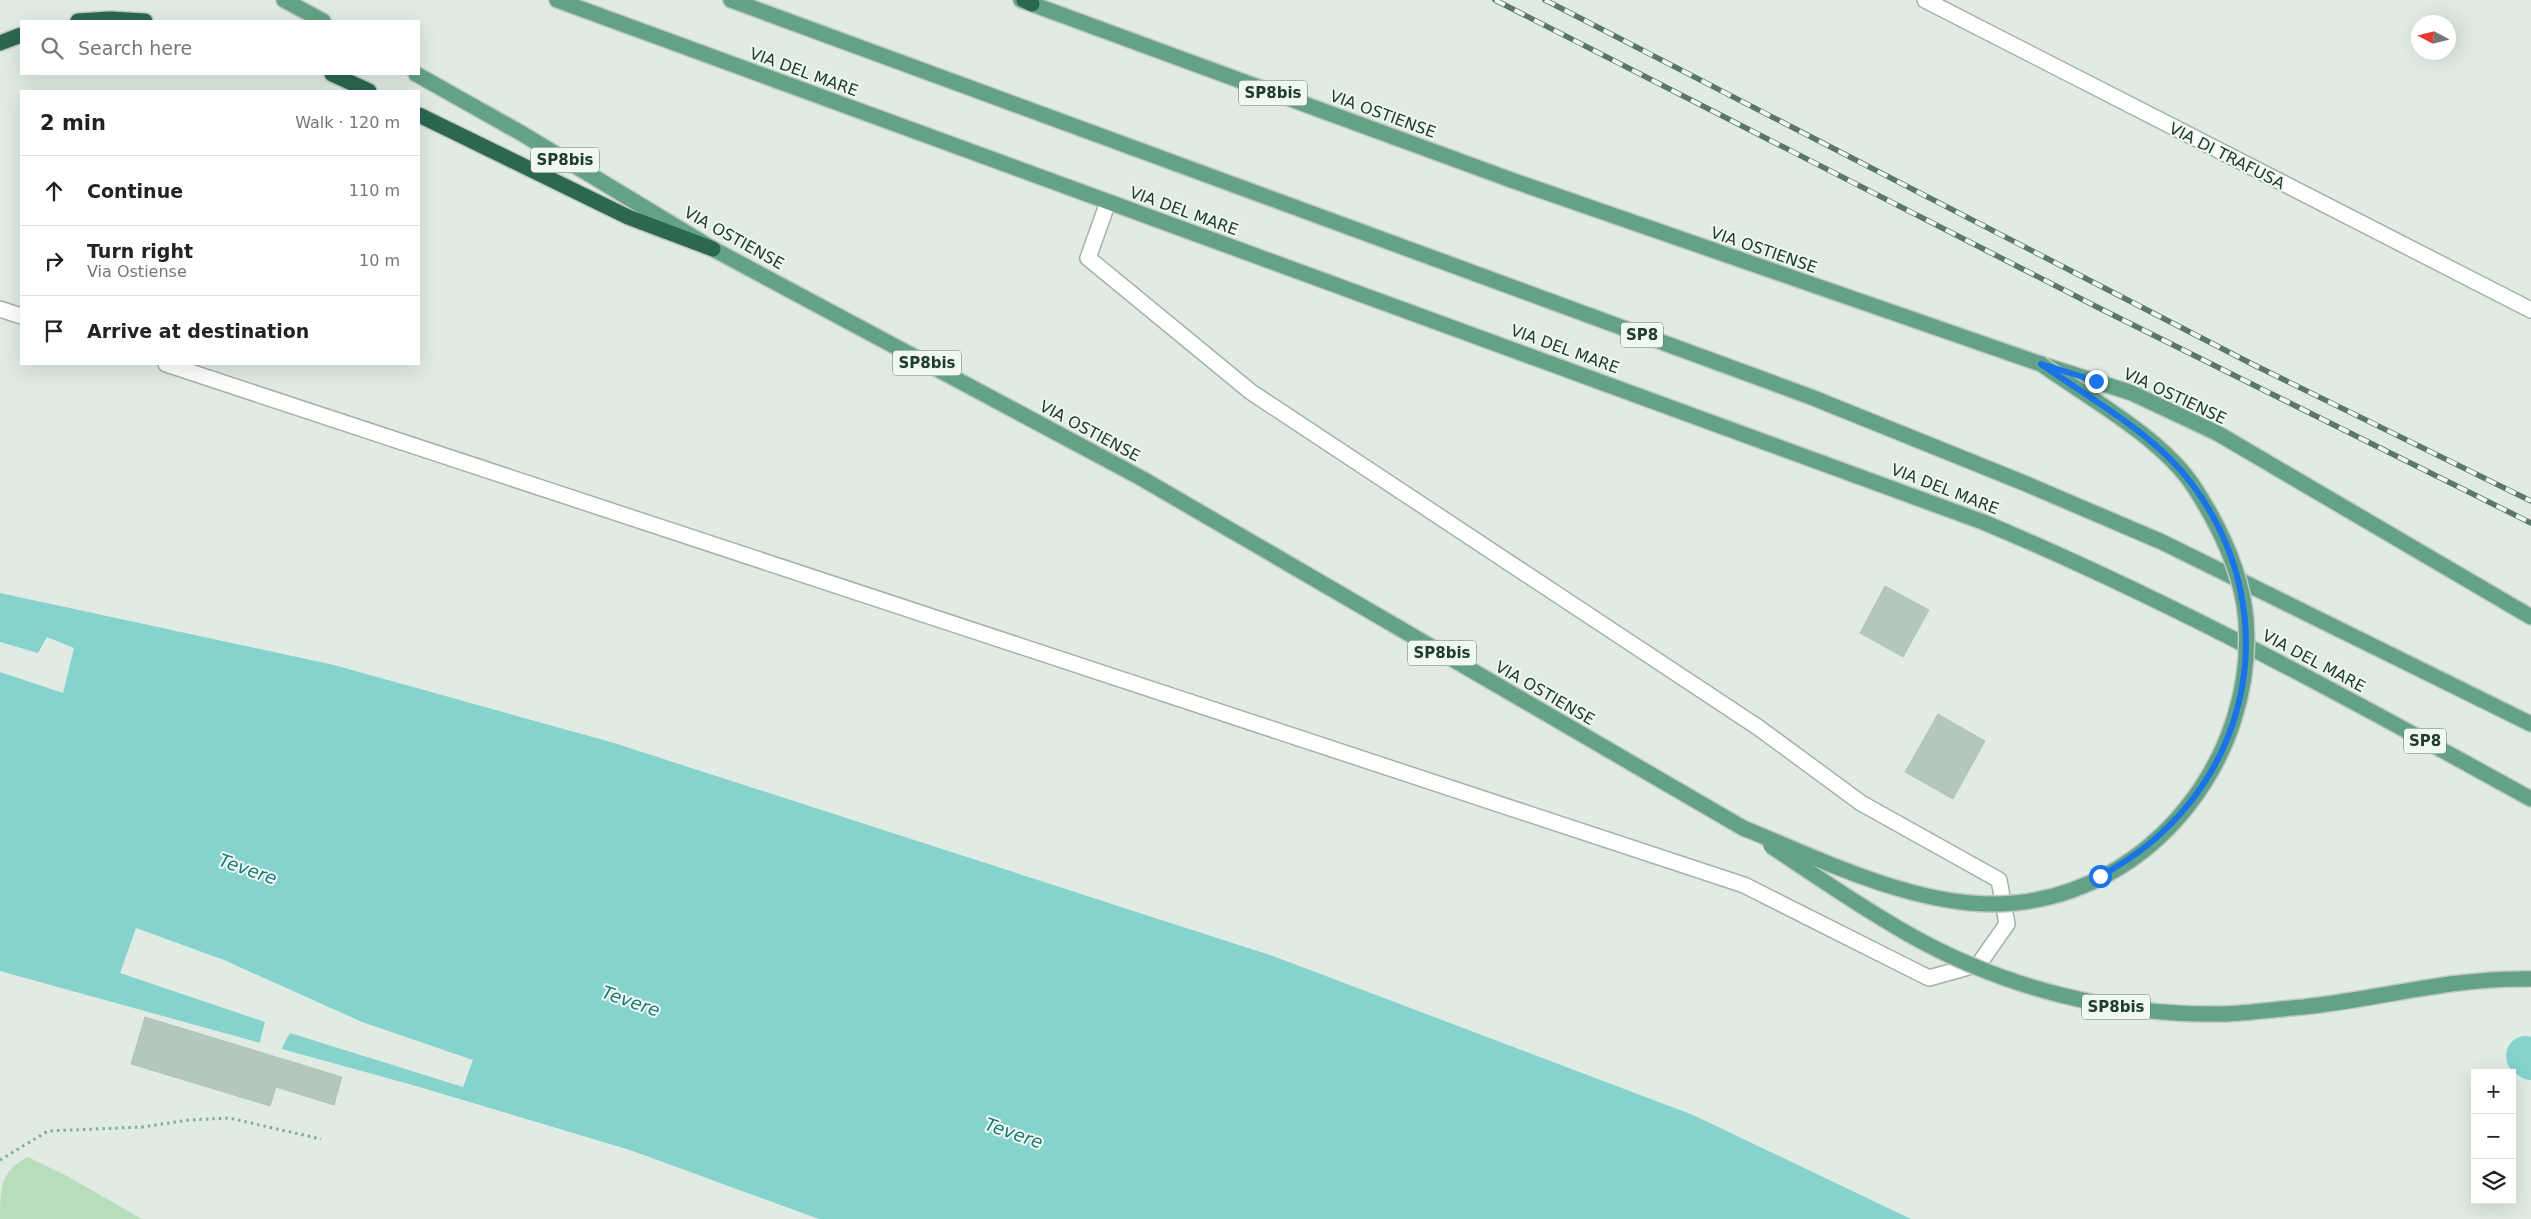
<!DOCTYPE html>
<html lang="en">
<head>
<meta charset="utf-8">
<style>
	:root { --surface:#fff; --page:#f2f2f2; --text:#222; --muted:#767676; --line:#e0e0e0 }
	body { margin:0; font-family:"DejaVu Sans",sans-serif; background:var(--page); color:var(--text) }
	.controls { position:absolute; right:15px; bottom:15px; display:grid; overflow:hidden; border-radius:0px; box-shadow:0 5px 20px #0002 }
	.controls button { width:45px; height:45px; display:grid; place-items:center; padding:0; border:0; border-bottom:1px solid var(--line); background:var(--surface); color:var(--text); font:25px sans-serif }
	.compass { position:absolute; left:2411px; top:15px; width:45px; height:45px; border-radius:50%; background:var(--surface); box-shadow:0 5px 20px #0002; rotate:277deg }
	.stop { position:absolute; width:15px; height:15px; margin:-11px; border:4px solid #1a73e8; border-radius:50%; background:#fff }
	.stop.end { background:#1a73e8; border-color:#fff; box-shadow:0 1px 5px #0008 }
	.list { margin:0; padding:0; list-style:none }
	h2 { display:flex; justify-content:space-between; align-items:center; height:65px; margin:0; padding:0 20px; font-size:21px }
	h2 small { font-size:16px; font-weight:400; color:var(--muted) }
	.list li { display:grid; grid-template-columns:32px 1fr auto; gap:15px; align-items:center; box-sizing:border-box; height:70px; padding:0 20px; border-top:1px solid var(--line) }
	.list b { display:block; font-size:19px; white-space:nowrap }
	.list p { margin:0; font-size:16px; white-space:nowrap; color:var(--muted) }
	.list em { font-size:16px; font-style:normal; color:var(--muted) }
	.icon { flex:none; width:28px; height:28px; fill:none; stroke:currentColor; stroke-width:2; stroke-linecap:round; stroke-linejoin:round }
	.map { position:relative; flex:none; width:2531px; height:1219px; overflow:hidden }
	.search { position:absolute; background:var(--surface); box-shadow:0 5px 20px #0002; left:20px; top:20px; width:400px; height:55px; display:flex; align-items:center; gap:12px; box-sizing:border-box; padding:0 18px; border-radius:0px; color:var(--muted); font-size:19px }
	.panel { position:absolute; background:var(--surface); box-shadow:0 5px 20px #0002; left:20px; top:90px; width:400px; height:275px; border-radius:0px }
	.map>svg:first-child { display:block }
	.green { fill:#b8ddba }
	.water { fill:#86d2cd }
	.pier { fill:#e0ebe4 }
	.lines { fill:none; stroke-linecap:round; stroke-linejoin:round }
	.canal { stroke:#86d2cd; stroke-width:40 }
	.building { fill:#b5c6bc; stroke:#b2c5b9 }
	.service-casing { stroke:#a3b3aa; stroke-width:18 }
	.minor-casing { stroke:#a3b3aa; stroke-width:18 }
	.primary-casing { stroke:#c1c8c4; stroke-width:18 }
	.motorway-casing { stroke:#c1c8c4; stroke-width:18 }
	.path { stroke:#7faf96; stroke-width:3; stroke-dasharray:2.5 4; stroke-linecap:butt }
	.service { stroke:#fff; stroke-width:15 }
	.minor { stroke:#fff; stroke-width:15 }
	.primary { stroke:#63a284; stroke-width:15 }
	.motorway { stroke:#2b684f; stroke-width:15 }
	.rail-casing { stroke:#5a7769; stroke-width:5.5 }
	.rail { stroke:#f0f8f2; stroke-width:4; stroke-dasharray:11; stroke-linecap:butt }
	.primary-bridge-casing { stroke:#c1c8c4; stroke-width:18; stroke-linecap:butt }
	.primary-bridge { stroke:#63a284; stroke-width:15 }
	.route { stroke:#1a73e8; stroke-width:6 }
	.labels { text-anchor:middle; dominant-baseline:central; stroke-width:4; stroke-linejoin:round; paint-order:stroke }
	.shield { fill:#f0f8f2; stroke:#5e7469; stroke-width:1 }
	.shield-label { font-size:15px; font-weight:bold; fill:#203c2e }
	.street-label { font-size:16px; fill:#203c2e; stroke:#f0f8f2 }
	.water-label { font-size:18px; font-style:italic; fill:#197874; stroke:#f0f8f2 }
</style>
</head>
<body>
<div class="map">
<svg width="2531" height="1219" viewBox="0 0 2531 1219">
	<rect width="100%" height="100%" fill="#e0ebe4"/>
	<path class="green" d="M28 1157 67 1176 142 1219H0C0 1189 0 1171 28 1157Z"/>
	<path class="water" d="M0 593 334 665 614 743 1273 956 1693 1115 1911 1219H819L630 1150 416 1086 0 971Z"/>
	<g class="pier">
		<path d="M47 637 74 648 63 693 0 672V642L38 653Z"/>
		<path d="M136 928 224 960 362 1022 473 1060 463 1087 290 1033 280 1051 259 1045 265 1022 120 973Z"/>
	</g>
	<g class="lines">
		<path class="canal" d="M2526 1056 2531 1060"/>
	</g>
	<g class="building">
		<path d="M1885 586 1929 610 1903 657 1860 633Z"/>
		<path d="M1938 714 1985 741 1953 799 1905 772Z"/>
		<path d="M145 1017 342 1077 334 1105 276 1087 270 1106 131 1064Z"/>
	</g>
	<g class="lines">
		<defs>
			<g id="service">
				<path d="M0 309 21 316"/>
				<path d="M166 364 1744 885 1929 978 1979 964 2007 924 1999 880 1861 803 1759 728 1251 392 1088 258 1108 202"/>
			</g>
			<path id="minor" d="M1925 0 2531 310"/>
			<g id="primary">
				<path d="M284 0 323 21"/>
				<path d="M557 0 1983 522C2172 601 2352 700 2531 799"/>
				<path d="M731 0 1811 397 2024 483 2162 542 2531 724"/>
				<path d="M1021 0 1514 181 2041 364 2132 393 2217 433 2531 617"/>
				<path d="M416 74 521 133 713 249 1141 478 1743 828"/>
			</g>
			<g id="motorway">
				<path d="M1024 0 1032 4"/>
				<path d="M78 21 110 19 145 21"/>
				<path d="M0 43 21 35"/>
				<path d="M332 74 369 91"/>
				<path d="M419 115 628 217 713 249"/>
			</g>
		</defs>
		<use href="#service" class="service-casing"/>
		<use href="#minor" class="minor-casing"/>
		<use href="#primary" class="primary-casing"/>
		<use href="#motorway" class="motorway-casing"/>
		<path class="path" d="M0 1160 48 1131 142 1127 189 1120 229 1118 321 1139"/>
		<use href="#service" class="service"/>
		<use href="#minor" class="minor"/>
		<use href="#primary" class="primary"/>
		<use href="#motorway" class="motorway"/>
		<defs>
			<g id="rail">
				<path d="M1495 0 2105 311 2531 523"/>
				<path d="M1545 0 2252 364 2531 501"/>
			</g>
		</defs>
		<use href="#rail" class="rail-casing"/>
		<use href="#rail" class="rail"/>
		<defs>
			<g id="primary-bridge">
				<path d="M1743 828C1825 861 1924 912 2014 903 2154 890 2256 757 2246 620 2242 572 2220 527 2194 487 2162 438 2089 398 2041 364"/>
				<path d="M1771 846C1817 877 1862 908 1910 935 2004 988 2115 1016 2223 1014 2250 1013 2277 1009 2303 1007 2380 999 2453 977 2531 979"/>
			</g>
		</defs>
		<use href="#primary-bridge" class="primary-bridge-casing"/>
		<use href="#primary-bridge" class="primary-bridge"/>
	</g>
	<g class="lines">
		<path class="route" d="M2096 381 2041 364C2092 400 2154 433 2192 484 2292 619 2248 799 2100 876"/>
	</g>
	<g class="labels">
		<g class="shield">
			<rect x="1239" y="80.5" width="68" height="25" rx="4"/>
			<rect x="531" y="147.5" width="68" height="25" rx="4"/>
			<rect x="1621" y="322.5" width="42" height="25" rx="4"/>
			<rect x="893" y="350.5" width="68" height="25" rx="4"/>
			<rect x="1408" y="640.5" width="68" height="25" rx="4"/>
			<rect x="2404" y="728.5" width="42" height="25" rx="4"/>
			<rect x="2082" y="994.5" width="68" height="25" rx="4"/>
		</g>
		<g class="shield-label">
			<text x="1273" y="93">SP8bis</text>
			<text x="565" y="160">SP8bis</text>
			<text x="1642" y="335">SP8</text>
			<text x="927" y="363">SP8bis</text>
			<text x="1442" y="653">SP8bis</text>
			<text x="2425" y="741">SP8</text>
			<text x="2116" y="1007">SP8bis</text>
		</g>
		<g class="street-label">
			<text transform="translate(804 72) rotate(20)">VIA DEL MARE</text>
			<text transform="translate(1383 114) rotate(20)">VIA OSTIENSE</text>
			<text transform="translate(2227 156) rotate(27)">VIA DI TRAFUSA</text>
			<text transform="translate(1184 211) rotate(20)">VIA DEL MARE</text>
			<text transform="translate(734 238) rotate(29)">VIA OSTIENSE</text>
			<text transform="translate(1764 250) rotate(19)">VIA OSTIENSE</text>
			<text transform="translate(1565 349) rotate(20)">VIA DEL MARE</text>
			<text transform="translate(2175 396) rotate(25)">VIA OSTIENSE</text>
			<text transform="translate(1090 431) rotate(28)">VIA OSTIENSE</text>
			<text transform="translate(1945 489) rotate(21)">VIA DEL MARE</text>
			<text transform="translate(2314 661) rotate(28)">VIA DEL MARE</text>
			<text transform="translate(1545 693) rotate(30)">VIA OSTIENSE</text>
		</g>
		<g class="water-label">
			<text transform="translate(248 869) rotate(19)">Tevere</text>
			<text transform="translate(631 1001) rotate(19)">Tevere</text>
			<text transform="translate(1014 1133) rotate(19)">Tevere</text>
		</g>
	</g>
</svg>
<div class="controls">
<button>+</button>
<button>−</button>
<button><svg class="icon" aria-label="layers" viewBox="0 0 24 24"><path d="M12 4l9 5-9 5-9-5zM3 14l9 5 9-5"/></svg></button>
</div>
<svg class="compass" viewBox="-18 -18 36 36"><path d="M0-13l5 13h-10z" fill="#e53935"/><path d="M0 13l5-13h-10z" fill="#767676"/></svg>
<div class="stop" style="left:2100px;top:876px"></div>
<div class="stop end" style="left:2096px;top:381px"></div>
<div class="search"><svg class="icon" aria-label="search" viewBox="0 0 24 24"><circle cx="10" cy="10" r="6"/><path d="M15 15l6 6"/></svg>Search here</div>
<section class="panel">
<h2>2 min<small>Walk · 120 m</small></h2>
<ul class="list">
<li><svg class="icon" aria-label="ahead" viewBox="0 0 24 24"><path d="M12 20V5M6 11l6-6 6 6"/></svg><div><b>Continue</b></div><em>110 m</em></li>
<li><svg class="icon" aria-label="right" viewBox="0 0 24 24"><path d="M7 20v-9h11M14 6l5 5-5 5"/></svg><div><b>Turn right</b><p>Via Ostiense</p></div><em>10 m</em></li>
<li><svg class="icon" aria-label="arrive" viewBox="0 0 24 24"><path d="M6 21V4h12l-3 4 3 4H6"/></svg><div><b>Arrive at destination</b></div></li>
</ul>
</section>
</div>
</body>
</html>
